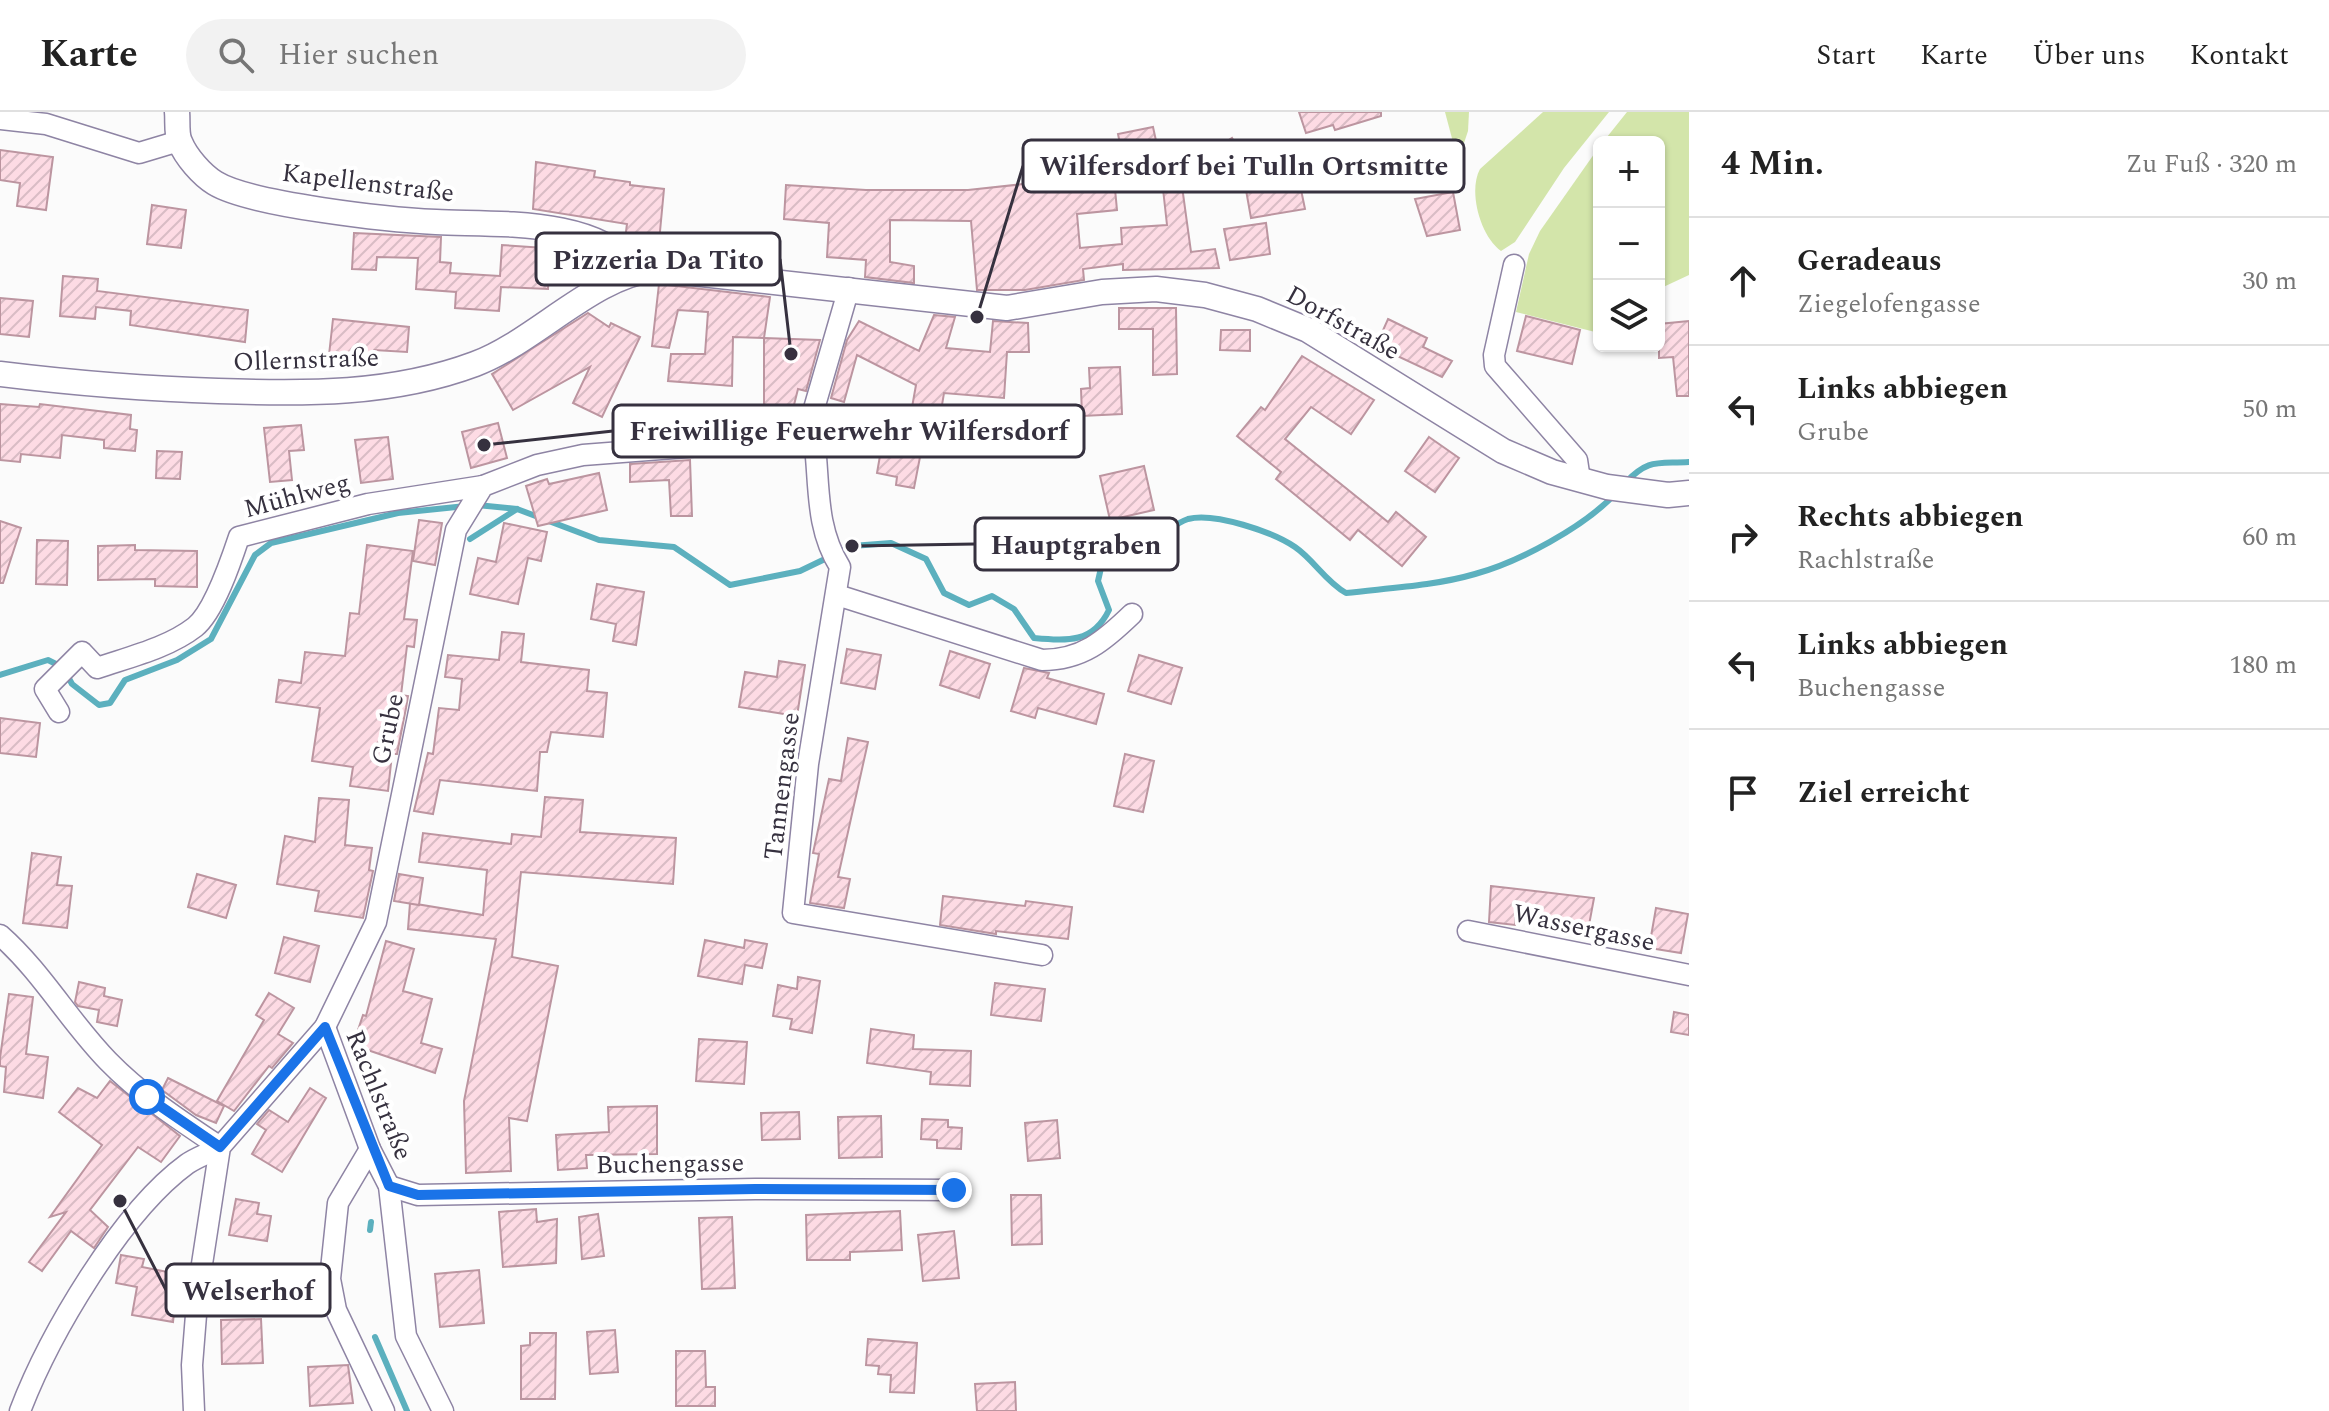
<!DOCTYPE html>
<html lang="de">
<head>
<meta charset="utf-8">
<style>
	:root { --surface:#fff; --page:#f2f2f2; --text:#222; --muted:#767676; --line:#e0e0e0 }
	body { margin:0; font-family:Spectral,serif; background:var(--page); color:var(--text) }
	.controls { position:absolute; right:24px; top:24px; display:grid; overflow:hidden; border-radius:12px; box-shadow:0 2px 6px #0004 }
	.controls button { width:72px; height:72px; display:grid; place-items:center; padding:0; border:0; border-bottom:2px solid var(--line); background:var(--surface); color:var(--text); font:40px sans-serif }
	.stop { position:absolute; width:24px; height:24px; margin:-18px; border:6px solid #1a73e8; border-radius:50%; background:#fff }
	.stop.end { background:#1a73e8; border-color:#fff; box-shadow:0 2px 8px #0008 }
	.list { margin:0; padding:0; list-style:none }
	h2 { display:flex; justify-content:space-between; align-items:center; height:104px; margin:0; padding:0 32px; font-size:34px }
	h2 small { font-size:26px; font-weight:400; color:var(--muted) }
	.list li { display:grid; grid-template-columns:52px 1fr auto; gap:24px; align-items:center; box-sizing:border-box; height:128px; padding:0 32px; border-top:2px solid var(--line) }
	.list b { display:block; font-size:30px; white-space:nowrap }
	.list p { margin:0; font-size:26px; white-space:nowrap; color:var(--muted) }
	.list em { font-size:26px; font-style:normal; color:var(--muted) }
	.icon { flex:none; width:44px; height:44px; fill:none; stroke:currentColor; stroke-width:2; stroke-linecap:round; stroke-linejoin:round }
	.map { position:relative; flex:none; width:1689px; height:1299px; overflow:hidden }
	header { display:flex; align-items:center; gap:48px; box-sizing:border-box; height:112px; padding:0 40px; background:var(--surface); border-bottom:2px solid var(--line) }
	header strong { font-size:38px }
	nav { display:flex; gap:44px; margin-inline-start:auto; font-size:28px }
	.search { width:560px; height:72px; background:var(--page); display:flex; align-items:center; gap:20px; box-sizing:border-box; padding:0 28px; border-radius:44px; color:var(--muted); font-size:30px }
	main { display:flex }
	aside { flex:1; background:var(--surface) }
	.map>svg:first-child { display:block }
	.green { fill:#d3e5aa }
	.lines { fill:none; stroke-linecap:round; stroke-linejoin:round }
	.stream { stroke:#5cb0be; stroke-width:6 }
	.building { fill:url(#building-hatch); stroke:#bc95a0; stroke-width:2; fill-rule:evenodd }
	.minor-casing { stroke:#8e84a4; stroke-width:23 }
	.tertiary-casing { stroke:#8e84a4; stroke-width:27 }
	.minor { stroke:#fff; stroke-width:20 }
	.tertiary { stroke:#fff; stroke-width:24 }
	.route { stroke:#1a73e8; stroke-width:10 }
	.labels { text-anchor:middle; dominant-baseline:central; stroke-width:8; stroke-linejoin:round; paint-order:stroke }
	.street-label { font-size:26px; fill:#36313f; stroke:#fff }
	.leader { fill:none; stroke:#36313f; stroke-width:3 }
	.callout-dot { fill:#36313f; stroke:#fff; stroke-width:3 }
	.callout { fill:#fff; stroke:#36313f; stroke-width:3 }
	.callout-label { font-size:28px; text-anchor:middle; font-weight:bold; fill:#36313f }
</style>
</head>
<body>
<header>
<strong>Karte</strong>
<div class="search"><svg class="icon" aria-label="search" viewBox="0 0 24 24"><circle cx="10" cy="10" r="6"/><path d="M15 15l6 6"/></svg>Hier suchen</div>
<nav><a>Start</a><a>Karte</a><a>Über uns</a><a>Kontakt</a></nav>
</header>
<main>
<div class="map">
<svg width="1689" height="1299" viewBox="0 0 1689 1299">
	<defs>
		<pattern id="building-hatch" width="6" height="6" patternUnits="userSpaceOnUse" patternTransform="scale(2)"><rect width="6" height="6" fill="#fddbe4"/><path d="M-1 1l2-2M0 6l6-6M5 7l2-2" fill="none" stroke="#d9bcc5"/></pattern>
	</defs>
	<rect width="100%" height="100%" fill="#fbfbfb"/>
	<g class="green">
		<path d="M1445 0H1469L1468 19 1458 49Z"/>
		<path d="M1543 0H1609L1564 56 1515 130 1501 139C1480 124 1468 79 1480 57Z"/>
		<path d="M1627 0H1689V163L1659 177V30H1603Z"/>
		<path d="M1599 35V221L1516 200 1529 142 1540 119Z"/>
	</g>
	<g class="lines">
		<g class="stream">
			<path d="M1625 371C1649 346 1657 352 1689 350"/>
			<path d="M477 393 517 397 599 428 674 435 730 473 800 459 852 434 891 431 926 447 944 481 969 493 992 484 1014 497 1034 526C1068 529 1093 531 1109 498L1098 469 1104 443C1119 432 1133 434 1150 428 1164 422 1174 412 1188 407 1214 400 1273 420 1295 435 1314 448 1325 469 1346 481 1388 476 1434 474 1475 462 1519 450 1584 415 1615 382"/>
			<path d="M470 427 517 397"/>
			<path d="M0 563 48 548 60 554"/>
			<path d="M67 563 72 572 99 593 110 591 125 568 177 548 211 527 255 443 271 431 398 401 466 394"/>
			<path d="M370 1118 371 1110"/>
			<path d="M375 1225 407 1299"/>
		</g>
	</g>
	<g class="building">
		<path d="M1299 0H1381V4L1335 18 1333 13 1306 21Z"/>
		<path d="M1153 15 1160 47 1206 43 1232 26 1240 40 1212 57 1213 63 1181 67 1191 140 1215 137 1219 156 1123 158V152L1083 157 1084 168 1025 178H977L971 109 890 108V150L914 154V171L865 165 866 148 827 145 829 111 784 107 786 73 866 78H968L1126 61 1118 22ZM1162 68 1167 113 1121 116 1122 132 1080 136 1077 102 1117 98 1115 77Z"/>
		<path d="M0 38 53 45 46 98 17 94 20 71 0 68Z"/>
		<path d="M536 50 595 59 594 65 630 70V73L664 77 659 130 625 127 627 112 533 97Z"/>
		<path d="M1299 68 1305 97 1251 106 1246 78Z"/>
		<path d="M1453 80 1460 118 1427 124 1415 87Z"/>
		<path d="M152 93 186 98 181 136 147 132Z"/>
		<path d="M1266 111 1270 142 1230 148 1224 117Z"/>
		<path d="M354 121 441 125 440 150 451 151 450 161 500 164 502 133 560 137 595 146 593 162 549 155 548 177 501 175 499 199 455 196 456 180 416 177 418 146 377 145 376 158 352 157Z"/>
		<path d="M63 164 98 167 97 179 248 198 245 230 130 213 131 199 96 195 95 207 60 204Z"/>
		<path d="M659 172 770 185 764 226 733 225 732 274 668 269 671 242H705L708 200 678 198 669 236 652 234Z"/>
		<path d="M0 186 33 189 29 225 0 222Z"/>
		<path d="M1119 196H1176L1177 262 1153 263V217H1119Z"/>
		<path d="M588 201 609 215 611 211 640 225 602 305 573 291 590 255 513 298 492 262Z"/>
		<path d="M934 203 955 205 946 236 990 240 993 209 1028 211 1029 240H1007L1004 286 944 281 940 305 911 301 916 273 857 243 844 290 831 286 847 228 859 209 919 239Z"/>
		<path d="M1526 204 1580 218 1572 252 1517 239Z"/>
		<path d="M333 207 409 215 407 240 374 238 373 248 329 243Z"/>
		<path d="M1388 207 1427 226 1423 235 1452 249 1442 265 1376 234Z"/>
		<path d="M1689 209V284H1677L1673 245 1659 246V212Z"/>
		<path d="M1221 218H1250V239L1220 238Z"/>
		<path d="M764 226 820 228 806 279 798 277 794 293H764Z"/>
		<path d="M1302 244 1374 288 1351 322 1311 295 1285 327 1388 410 1396 400 1426 425 1402 454 1358 418 1350 428 1276 367 1281 360 1237 324 1261 295 1265 298Z"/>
		<path d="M1120 255 1122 302 1082 304 1081 277 1090 276 1089 256Z"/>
		<path d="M0 292 39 295 40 292 131 303 130 317 137 318 135 339 104 336V328L62 323 60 346 21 342 20 350 0 348Z"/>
		<path d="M498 311 507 346 471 356 462 320Z"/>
		<path d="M301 313 304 338 289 339 292 368 270 370 264 316Z"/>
		<path d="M388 325 393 367 361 371 355 328Z"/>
		<path d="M1429 325 1459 346 1435 380 1405 359Z"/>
		<path d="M881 338 920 345 914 376 896 373 897 365 877 361Z"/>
		<path d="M157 339 182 340 180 367 156 366Z"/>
		<path d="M690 348 692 404H671L669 368 630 370V352Z"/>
		<path d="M1144 354 1154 398 1110 408 1100 364Z"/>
		<path d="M599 361 607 398 538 414 526 374 547 367 549 372Z"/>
		<path d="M419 408 442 411 435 453 413 449Z"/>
		<path d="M0 409 21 416 3 471H0Z"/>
		<path d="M504 411 547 420 541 449 528 446 518 492 470 482 478 446 496 450Z"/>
		<path d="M37 428 68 429 67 473 36 472Z"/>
		<path d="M135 433V438L197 439V475L155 474V467L98 468V434Z"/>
		<path d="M367 433 413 439 404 507 417 508 414 535 407 534 401 583 408 584 406 596 397 642H392L388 679 350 674 353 655 312 649 320 596 276 590 279 568 301 571 305 540 345 544 350 501 359 502Z"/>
		<path d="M597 472 644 480 636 533 613 529 616 512 591 507Z"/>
		<path d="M502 520 524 522 521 550 589 558 587 579 607 581 603 625 551 620 547 640H540L537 679 440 668 433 702 414 699 428 641 433 642 439 596 459 598 462 567 445 565 448 543 499 548Z"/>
		<path d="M847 537 881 543 875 577 841 571Z"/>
		<path d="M950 539 990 552 979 586 940 573Z"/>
		<path d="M1139 543 1182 556 1171 592 1128 579Z"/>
		<path d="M779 549 805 553 797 604 739 595 745 560 777 565Z"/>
		<path d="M1024 556 1049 561 1047 566 1104 582 1096 612 1038 596 1035 606 1011 599Z"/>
		<path d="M0 606 40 611 36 645 0 641Z"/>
		<path d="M848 626 868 630 838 765 850 767 844 796 810 791 819 742 813 741 829 667 841 669Z"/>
		<path d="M1125 642 1154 649 1143 700 1114 694Z"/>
		<path d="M545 685 583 688 580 720 676 726 673 772 521 760 512 845 558 854 527 1009 509 1006 511 1059 466 1061 464 989 496 827 408 817 410 791 483 803 487 758 419 750 423 721 511 732 512 722 541 725Z"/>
		<path d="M319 686 349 688 345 733 372 736 369 758 373 759 363 806 315 799 319 779 277 772 285 724 315 730Z"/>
		<path d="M32 741 61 745 57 773 72 774 67 816 23 811Z"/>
		<path d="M197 762 236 773 226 806 188 795Z"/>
		<path d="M399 762 423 766 419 793 394 789Z"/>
		<path d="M1491 774 1594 786 1589 813 1555 807 1515 806V813L1489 810Z"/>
		<path d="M943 784 1025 794 1026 789 1072 795 1068 827 996 819V822L940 813Z"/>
		<path d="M1656 796 1688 802 1681 841 1649 836Z"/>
		<path d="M284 825 319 834 310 870 275 861Z"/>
		<path d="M705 828 744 836 745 828 767 832 762 856 745 853 742 872 698 864Z"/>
		<path d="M386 829 414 837 403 879 432 887 421 931 442 937 435 961 353 933 363 903 366 904Z"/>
		<path d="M798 865 820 869 812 921 790 917 792 907 773 904 778 873 797 877Z"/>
		<path d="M79 870 105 876 104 884 122 888 117 914 97 910 99 898 78 894 75 890Z"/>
		<path d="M995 871 1045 877 1041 909 991 903Z"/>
		<path d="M269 881 294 896 278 922 293 931 272 956 269 954 234 999 217 989 264 908 256 903Z"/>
		<path d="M9 882 33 885 26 942 48 945 43 986 4 980 6 955 0 954V946Z"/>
		<path d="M1674 900 1689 903V923L1671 920Z"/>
		<path d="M871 917 914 923 913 937 971 939 970 974 930 972 931 960 867 951Z"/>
		<path d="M699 927 747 930 744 972 696 969Z"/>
		<path d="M168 966 224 994 216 1011 196 1003 162 978Z"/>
		<path d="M110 969 180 1024 161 1050 138 1035 90 1098 108 1115 94 1136 71 1119 42 1159 29 1150 66 1100 50 1105 102 1033 59 1000 78 976 97 986Z"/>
		<path d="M310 976 326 986 282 1060 252 1042 266 1018 257 1012 269 998 288 1010Z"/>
		<path d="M657 994V1042L586 1043 587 1056 558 1058 556 1023 609 1020 608 995Z"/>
		<path d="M799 1000 800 1027 762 1028 761 1001Z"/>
		<path d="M881 1004 882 1045 839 1046 838 1005Z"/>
		<path d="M922 1007 948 1008V1015L962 1016 961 1037 937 1036V1028L921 1027Z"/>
		<path d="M1057 1008 1060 1046 1028 1049 1025 1011Z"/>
		<path d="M1011 1083H1041L1042 1132 1012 1133Z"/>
		<path d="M236 1087 259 1091 257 1102 271 1104 267 1129 229 1123Z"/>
		<path d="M536 1097 537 1110 557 1107 556 1151 503 1155 499 1100Z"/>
		<path d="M900 1099 902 1138 850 1140V1148H807L806 1103Z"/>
		<path d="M598 1102 604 1144 582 1147 579 1105Z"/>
		<path d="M732 1105 735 1176 702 1177 699 1106Z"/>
		<path d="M954 1119 959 1166 923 1169 918 1123Z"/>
		<path d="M121 1143 144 1147 142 1155 178 1162 173 1210 132 1203 137 1175 116 1171Z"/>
		<path d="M479 1158 484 1211 440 1215 435 1162Z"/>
		<path d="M261 1207 263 1251 222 1252 221 1208Z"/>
		<path d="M615 1218 618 1260 590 1262 587 1220Z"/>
		<path d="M530 1221H556L555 1287H521V1234L530 1233Z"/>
		<path d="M868 1227 917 1231 914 1281 890 1280 891 1263 878 1262 879 1254 866 1253Z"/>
		<path d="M676 1239H705L706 1275H715V1294H676Z"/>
		<path d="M348 1253 353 1291 310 1294 308 1255Z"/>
		<path d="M1015 1270 1016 1299H977L975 1272Z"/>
	</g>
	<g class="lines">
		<defs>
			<g id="minor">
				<path d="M0 7 46 12 139 41 179 29"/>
				<path d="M1514 153 1494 243 1495 254 1577 348 1580 368"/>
				<path d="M811 307C822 358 811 409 840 455L808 652 793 801 1042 843"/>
				<path d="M837 483 1042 548C1082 548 1104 529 1132 502"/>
				<path d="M59 600 45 577 82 540 97 556C129 545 168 536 195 515 214 500 231 449 239 425L368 392 483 374"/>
				<path d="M1468 819 1689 863"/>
				<path d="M0 823C42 860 69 909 108 949 141 983 181 1009 220 1035"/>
				<path d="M325 915 370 1037 389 1074 406 1224 443 1299"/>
				<path d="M370 1037 338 1091 330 1167 336 1198 384 1299"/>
				<path d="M389 1074 418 1083 755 1077 954 1078"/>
				<path d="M20 1299C49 1223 121 1100 187 1052 197 1045 210 1041 220 1035"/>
				<path d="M194 1299 192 1253 198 1178 220 1035 325 915 376 810 456 418 483 374 537 353 583 343 739 331 811 307 849 176"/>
			</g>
			<g id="tertiary">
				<path d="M177 0C178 9 176 22 180 30 186 45 202 63 215 71 251 93 391 108 436 110 493 113 600 105 635 160"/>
				<path d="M0 262C73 271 144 277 218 279 305 282 392 283 475 252 535 230 593 163 656 157L1007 196 1102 180 1156 177 1205 183 1257 197 1308 218 1503 339 1552 360 1607 375 1668 383 1689 381"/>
			</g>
		</defs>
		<use href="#minor" class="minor-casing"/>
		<use href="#tertiary" class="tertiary-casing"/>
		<use href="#minor" class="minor"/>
		<use href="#tertiary" class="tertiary"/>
	</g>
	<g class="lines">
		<path class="route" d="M147 985 220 1035 325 915 389 1074 418 1083 755 1077 954 1078"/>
	</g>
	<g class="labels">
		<g class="street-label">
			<text transform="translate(368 71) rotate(7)">Kapellenstraße</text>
			<text transform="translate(1343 211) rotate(29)">Dorfstraße</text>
			<text transform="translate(306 248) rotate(-2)">Ollernstraße</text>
			<text transform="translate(297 384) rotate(-15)">Mühlweg</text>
			<text transform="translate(388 617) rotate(-78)">Grube</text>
			<text transform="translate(782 674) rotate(-83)">Tannengasse</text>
			<text transform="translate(1584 816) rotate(12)">Wassergasse</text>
			<text transform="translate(379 983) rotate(68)">Rachlstraße</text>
			<text transform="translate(670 1052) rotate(-1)">Buchengasse</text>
		</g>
	</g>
	<path class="leader" d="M977 205L1023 54M791 242L780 147M484 333L613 319M852 434L975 432M120 1089L166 1178"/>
	<g class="callout-dot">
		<circle cx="977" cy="205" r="8"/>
		<circle cx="791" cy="242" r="8"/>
		<circle cx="484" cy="333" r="8"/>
		<circle cx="852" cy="434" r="8"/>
		<circle cx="120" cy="1089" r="8"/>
	</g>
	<g class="callout">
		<rect x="1023" y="28" width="441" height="52" rx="8"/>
		<rect x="536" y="121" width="244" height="52" rx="8"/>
		<rect x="613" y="293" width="471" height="52" rx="8"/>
		<rect x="975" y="406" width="203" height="52" rx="8"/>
		<rect x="166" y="1152" width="164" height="52" rx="8"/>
	</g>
	<g class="callout-label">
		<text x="1244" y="63">Wilfersdorf bei Tulln Ortsmitte</text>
		<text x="658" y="157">Pizzeria Da Tito</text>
		<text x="849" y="328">Freiwillige Feuerwehr Wilfersdorf</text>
		<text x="1076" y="442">Hauptgraben</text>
		<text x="248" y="1188">Welserhof</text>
	</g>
</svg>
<div class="controls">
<button>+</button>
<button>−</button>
<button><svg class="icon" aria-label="layers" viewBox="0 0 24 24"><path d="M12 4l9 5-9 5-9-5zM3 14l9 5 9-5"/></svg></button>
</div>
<div class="stop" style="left:147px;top:985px"></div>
<div class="stop end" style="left:954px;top:1078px"></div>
</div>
<aside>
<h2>4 Min.<small>Zu Fuß · 320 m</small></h2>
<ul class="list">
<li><svg class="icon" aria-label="ahead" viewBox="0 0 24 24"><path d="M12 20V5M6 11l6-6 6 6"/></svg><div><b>Geradeaus</b><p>Ziegelofengasse</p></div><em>30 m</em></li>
<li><svg class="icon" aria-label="left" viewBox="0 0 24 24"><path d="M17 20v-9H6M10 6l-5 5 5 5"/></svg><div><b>Links abbiegen</b><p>Grube</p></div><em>50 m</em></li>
<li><svg class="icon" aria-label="right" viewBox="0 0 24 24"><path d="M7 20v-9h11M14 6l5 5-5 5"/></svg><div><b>Rechts abbiegen</b><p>Rachlstraße</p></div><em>60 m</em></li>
<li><svg class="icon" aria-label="left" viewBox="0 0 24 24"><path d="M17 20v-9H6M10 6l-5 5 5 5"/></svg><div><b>Links abbiegen</b><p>Buchengasse</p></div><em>180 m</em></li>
<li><svg class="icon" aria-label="arrive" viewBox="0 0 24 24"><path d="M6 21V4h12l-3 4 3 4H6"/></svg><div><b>Ziel erreicht</b></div></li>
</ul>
</aside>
</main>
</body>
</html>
